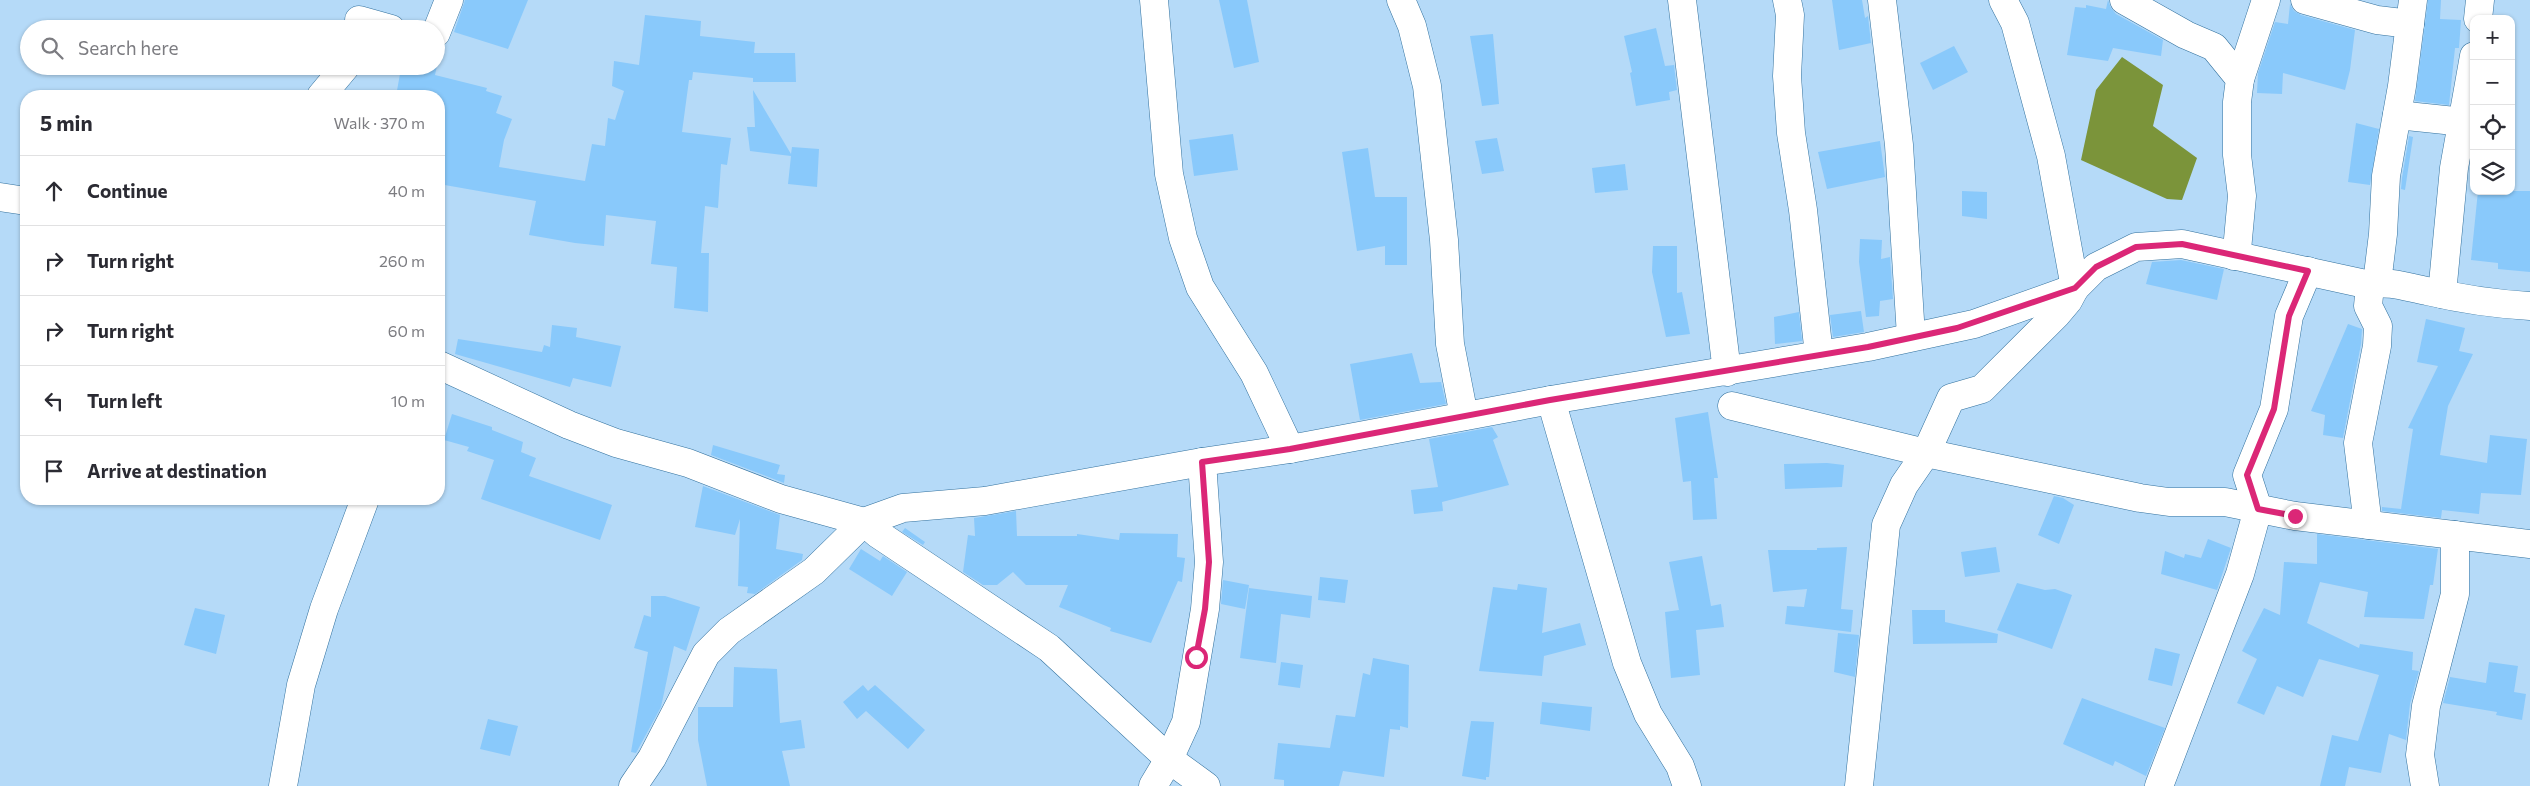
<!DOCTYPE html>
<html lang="en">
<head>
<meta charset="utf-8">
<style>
	:root { --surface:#fff; --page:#f7f7f7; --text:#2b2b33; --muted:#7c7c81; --line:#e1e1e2 }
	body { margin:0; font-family:Commissioner,sans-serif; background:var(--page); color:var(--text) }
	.controls { position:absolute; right:15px; top:15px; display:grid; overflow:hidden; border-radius:10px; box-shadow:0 1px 4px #0004 }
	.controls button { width:45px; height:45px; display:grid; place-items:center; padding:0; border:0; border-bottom:1px solid var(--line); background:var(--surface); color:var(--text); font:25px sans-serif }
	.stop { position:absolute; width:15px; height:15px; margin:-11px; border:4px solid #db2777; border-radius:50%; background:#fff }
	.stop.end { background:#db2777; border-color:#fff; box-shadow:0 1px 5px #0008 }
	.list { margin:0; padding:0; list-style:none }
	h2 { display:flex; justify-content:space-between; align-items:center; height:65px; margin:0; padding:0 20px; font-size:21px }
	h2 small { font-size:16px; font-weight:400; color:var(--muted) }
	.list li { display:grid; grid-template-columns:32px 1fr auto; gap:15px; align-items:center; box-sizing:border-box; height:70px; padding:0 20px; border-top:1px solid var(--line) }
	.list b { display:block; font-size:19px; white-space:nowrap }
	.list em { font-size:16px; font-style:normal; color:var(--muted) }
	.icon { flex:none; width:28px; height:28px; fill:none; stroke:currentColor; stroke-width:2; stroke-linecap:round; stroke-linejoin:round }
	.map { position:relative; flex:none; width:2530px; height:786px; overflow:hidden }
	.search { position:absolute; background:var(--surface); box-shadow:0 1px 4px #0004; left:20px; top:20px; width:425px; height:55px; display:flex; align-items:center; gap:12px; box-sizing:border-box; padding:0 18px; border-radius:28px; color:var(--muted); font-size:19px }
	.panel { position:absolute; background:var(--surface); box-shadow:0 1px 4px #0004; left:20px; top:90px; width:425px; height:415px; border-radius:20px }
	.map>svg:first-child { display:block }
	.water { fill:#7b943a }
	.building { fill:#89c9fb }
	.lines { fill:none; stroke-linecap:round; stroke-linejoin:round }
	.minor-casing { stroke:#32719e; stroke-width:29 }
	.minor { stroke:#fff; stroke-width:28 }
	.route { stroke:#db2777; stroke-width:6 }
</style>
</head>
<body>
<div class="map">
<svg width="2530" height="786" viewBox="0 0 2530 786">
	<rect width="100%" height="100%" fill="#b5daf8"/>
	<path class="water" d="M2122 57 2163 85 2153 126 2197 158 2182 200 2167 199 2081 160 2096 90Z"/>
	<g class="building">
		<path d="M465 0H528L508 49 454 32Z"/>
		<path d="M1219 0H1247L1259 62 1234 68Z"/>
		<path d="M1832 0H1862L1865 18 1868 16 1871 43 1839 50Z"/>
		<path d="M2108 0 2111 8 2116 14 2163 40 2161 56 2113 48 2108 61 2067 55 2075 7 2086 8V5L2106 9Z"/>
		<path d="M2428 0H2441L2440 19 2461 20 2459 48H2455L2449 105 2415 101Z"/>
		<path d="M2290 4 2294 11 2301 15 2355 30 2350 70 2345 90 2283 73 2282 94 2257 93 2258 73 2275 22 2288 24Z"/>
		<path d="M645 15 701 21 700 36 755 42 754 53H795L796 82H753V78L693 72 692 80H689L682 132 731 138 727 165 721 164 718 208 705 206 701 253H709L708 312 674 308 677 267 651 264 656 221 606 215 604 246 575 243 529 235 536 201 439 184V96H396L400 74 411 72 413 66H437L435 75 487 88 486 91 502 96 496 113 512 119 504 140 499 167 585 181 592 144 605 146 608 118 615 120 624 91 612 86 614 61 639 65Z"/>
		<path d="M1656 28 1665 66 1674 65 1677 90 1669 92 1670 100 1636 106 1630 73 1632 72 1624 36Z"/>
		<path d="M1493 34 1499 104 1482 106 1470 36Z"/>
		<path d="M1954 46 1968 72 1933 90 1920 63Z"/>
		<path d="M753 90 791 154 792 147 819 149 817 187 788 184 791 156 750 151 747 127H755Z"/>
		<path d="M2356 123 2379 129 2370 185 2348 182Z"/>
		<path d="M1233 134 1238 170 1194 176 1189 140Z"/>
		<path d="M2409 136 2413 137 2405 190 2401 189 2402 178Z"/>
		<path d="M1497 138 1504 171 1482 174 1475 141Z"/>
		<path d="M1880 141 1885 177 1827 189 1818 152Z"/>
		<path d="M1368 148 1375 197H1407V265H1385V246L1357 251 1342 152Z"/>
		<path d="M1625 164 1628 190 1595 193 1592 168Z"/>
		<path d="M1962 191 1987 192V219L1962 216Z"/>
		<path d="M2478 191H2530V272L2498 269V263L2471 260Z"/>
		<path d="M1860 239 1882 240 1881 259 1890 257 1893 299 1880 301 1879 316 1866 317 1859 262Z"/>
		<path d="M1653 246H1677V293L1682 292 1690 334 1666 337 1652 272Z"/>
		<path d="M2181 260 2224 269 2217 300 2146 284 2152 262Z"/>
		<path d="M1861 311 1864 332 1833 337 1830 315Z"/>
		<path d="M1799 312 1802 341 1775 344 1774 317Z"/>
		<path d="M2426 319 2465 328 2459 351 2473 354 2448 406 2440 455 2487 463 2490 435 2527 439 2521 495 2481 493 2479 514 2442 510 2441 518 2382 511V507L2401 509 2413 429 2408 428 2438 366 2417 362Z"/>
		<path d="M2348 324 2362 329 2361 344 2343 438 2323 435 2325 415 2311 411Z"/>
		<path d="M552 325 577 328 576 337 621 346 611 387 573 378 570 387 455 354 458 339 542 352 544 345 550 347Z"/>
		<path d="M1412 353 1420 383 1441 382 1446 404 1360 420 1350 364Z"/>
		<path d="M1708 412 1718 478H1714L1717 519 1693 520 1691 481 1683 482 1675 418Z"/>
		<path d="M452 414 492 427V430L523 442 521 452 536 458 529 476 612 505 600 540 481 499 494 460 467 451 469 447 444 440Z"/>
		<path d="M1492 427 1498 437 1493 440 1509 485 1442 502 1443 511 1414 514 1411 490 1438 487 1429 439Z"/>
		<path d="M713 445 780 465 777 474 785 475 784 483 711 455Z"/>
		<path d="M1827 463 1844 465 1842 487 1785 489 1784 464Z"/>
		<path d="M703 486 780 515 776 549 803 554 802 560 755 594 747 593 748 587 738 586 740 519 735 535 695 527Z"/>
		<path d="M2054 496 2063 498 2074 505 2059 544 2038 535Z"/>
		<path d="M1016 511 1017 536H1077V534L1119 540 1120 533 1178 534 1177 557 1185 558 1182 582 1178 581 1151 643 1110 631 1111 628 1059 607 1068 585H1026L1013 572 997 585H983L963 572 968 535 975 536 974 518Z"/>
		<path d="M905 528 925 542 923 545 902 532Z"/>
		<path d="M2317 534 2438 549 2433 585H2430L2424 619 2364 617 2368 592 2320 582 2307 623 2359 648 2360 644 2413 652 2412 670 2419 671 2410 704 2406 740 2389 734 2381 773 2349 767 2345 786H2320L2332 735 2358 741 2379 675 2319 659 2303 697 2277 686 2264 715 2237 703 2257 659 2242 651 2264 608 2280 615 2284 562 2317 564Z"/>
		<path d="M2208 539 2231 548 2217 590 2161 574 2165 551 2184 558 2185 554 2201 558Z"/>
		<path d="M1847 547 1841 609 1853 610 1851 632 1785 624 1787 606 1804 607 1807 589 1773 592 1768 550H1817V548Z"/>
		<path d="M1996 547 2000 572 1965 577 1961 552Z"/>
		<path d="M861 549 880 561 883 556 907 572 892 596 849 569Z"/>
		<path d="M1702 556 1711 606 1721 604 1724 627 1696 630 1700 675 1671 678 1665 612 1679 610 1669 562Z"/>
		<path d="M1320 577 1348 580 1345 603 1318 600Z"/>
		<path d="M1223 580 1249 585 1245 609 1221 604Z"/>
		<path d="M2017 583 2045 590 2055 589 2072 595 2052 649 1997 630Z"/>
		<path d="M1518 584 1547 588 1542 633 1580 623 1586 645 1544 656 1542 676 1479 671 1493 587 1517 590Z"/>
		<path d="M1249 588 1312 596 1310 618 1281 614 1276 663 1240 658Z"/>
		<path d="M651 596H665L700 607 686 651 674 646 661 707 636 753 631 752 648 652 634 648 644 615 651 617Z"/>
		<path d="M195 608 225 615 216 654 184 645Z"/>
		<path d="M1912 610H1945V622L1998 634 1997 643 1913 644Z"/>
		<path d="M1838 633 1859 635 1855 677 1834 672Z"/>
		<path d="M2155 648 2180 654 2172 686 2148 680Z"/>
		<path d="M1373 658 1409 665 1408 728 1400 726V730L1390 729 1384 777 1343 771 1339 786H1284V780L1274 779 1278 743 1330 748 1336 715 1355 717 1363 673 1370 675Z"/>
		<path d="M1281 662 1303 665 1300 688 1278 685Z"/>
		<path d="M2489 662 2518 666 2514 692 2526 694 2522 720 2496 715 2497 712 2443 703 2450 677 2486 683Z"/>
		<path d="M734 667 777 669 780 723 801 720 805 748 782 751 790 786H707L698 740V707H733Z"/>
		<path d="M863 685 868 691 875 685 925 730 908 749 866 711 857 719 843 702Z"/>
		<path d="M2082 698 2165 728 2146 776 2115 761 2113 766 2063 744Z"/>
		<path d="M1542 702 1592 707 1590 731 1540 724Z"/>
		<path d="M488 719 518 726 510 756 480 749Z"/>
		<path d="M1471 721 1494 722 1489 777H1486V780L1462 776Z"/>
	</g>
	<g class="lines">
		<defs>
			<g id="minor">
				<path d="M1154 0 1169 174 1183 238 1200 287 1254 373 1290 449"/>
				<path d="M1401 0 1412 26 1427 86 1444 240 1450 344 1464 416"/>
				<path d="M1682 0 1727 372"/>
				<path d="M1787 0 1790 15 1787 76 1791 133 1803 210 1819 355"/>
				<path d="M1882 0 1899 145 1911 336"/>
				<path d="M2124 0 2186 35 2214 47 2240 79 2237 102V155L2242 196 2237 250 2234 256"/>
				<path d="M2305 0 2377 20 2410 24"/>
				<path d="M2478 19 2480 0"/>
				<path d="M359 29V20L391 29"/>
				<path d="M436 33 449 0"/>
				<path d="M2240 79 2266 0"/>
				<path d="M321 96 346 66"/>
				<path d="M2397 115 2474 123"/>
				<path d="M0 197 26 201"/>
				<path d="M2377 283 2383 234 2386 176 2402 86 2413 0"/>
				<path d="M2442 294 2454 168 2474 56"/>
				<path d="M439 365 569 425 616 443 688 463 781 499 864 522 878 534 1049 648 1169 759 1206 786"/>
				<path d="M1551 400 1627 663 1648 714 1680 766 1687 786"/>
				<path d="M1732 406 1926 453 2140 498 2169 502H2225L2295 516 2530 544"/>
				<path d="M2368 525 2358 443 2377 346 2378 326 2368 306 2370 285"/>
				<path d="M283 786 301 685 324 609 365 499"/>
				<path d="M633 786 652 758 706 654 729 631 814 571 864 522 903 508 985 501 1202 462 1290 449 1551 400 1868 347 1974 324 2075 288 2096 267 2136 247 2182 244 2370 285C2389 280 2409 288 2427 291 2461 299 2496 304 2530 306"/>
				<path d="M1153 786 1169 759 1186 722 1205 609 1209 562 1202 462"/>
				<path d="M1859 786 1886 525 1904 485 1926 453 1951 398 1982 389 2057 314 2068 301 2075 288 2051 156 2015 23 2003 0"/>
				<path d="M2159 786 2240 574 2258 509 2247 475 2274 409 2289 316 2308 271"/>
				<path d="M2425 786 2420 755 2426 706 2455 594V535"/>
			</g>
		</defs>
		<use href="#minor" class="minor-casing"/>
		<use href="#minor" class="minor"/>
	</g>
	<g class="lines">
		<path class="route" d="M1196 657 1205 609 1209 562 1202 462 1290 449 1550 400 1868 347 1957 328 2075 288 2096 267 2136 247 2182 244 2308 271 2289 316 2274 409 2247 475 2258 509 2295 516"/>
	</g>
</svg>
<div class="controls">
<button>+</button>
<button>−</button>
<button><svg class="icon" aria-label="locate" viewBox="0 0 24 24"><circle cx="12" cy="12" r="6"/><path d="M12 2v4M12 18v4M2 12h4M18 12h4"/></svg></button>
<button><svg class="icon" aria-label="layers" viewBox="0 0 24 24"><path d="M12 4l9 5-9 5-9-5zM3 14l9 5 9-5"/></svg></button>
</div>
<div class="stop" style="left:1196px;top:657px"></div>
<div class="stop end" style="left:2295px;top:516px"></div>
<div class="search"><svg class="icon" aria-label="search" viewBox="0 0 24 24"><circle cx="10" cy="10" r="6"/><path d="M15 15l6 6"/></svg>Search here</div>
<section class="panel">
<h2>5 min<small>Walk · 370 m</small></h2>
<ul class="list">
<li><svg class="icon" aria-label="ahead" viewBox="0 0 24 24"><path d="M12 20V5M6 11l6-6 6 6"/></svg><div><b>Continue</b></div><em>40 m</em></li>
<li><svg class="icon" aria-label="right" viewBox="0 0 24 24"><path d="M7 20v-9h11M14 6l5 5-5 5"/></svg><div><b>Turn right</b></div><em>260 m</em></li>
<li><svg class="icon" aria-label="right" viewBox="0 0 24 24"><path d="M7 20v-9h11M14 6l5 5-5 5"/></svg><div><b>Turn right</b></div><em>60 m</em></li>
<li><svg class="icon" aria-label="left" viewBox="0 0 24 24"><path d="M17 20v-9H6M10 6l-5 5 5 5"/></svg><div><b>Turn left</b></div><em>10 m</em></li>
<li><svg class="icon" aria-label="arrive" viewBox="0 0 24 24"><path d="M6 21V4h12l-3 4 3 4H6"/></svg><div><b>Arrive at destination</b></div></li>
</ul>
</section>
</div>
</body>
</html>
